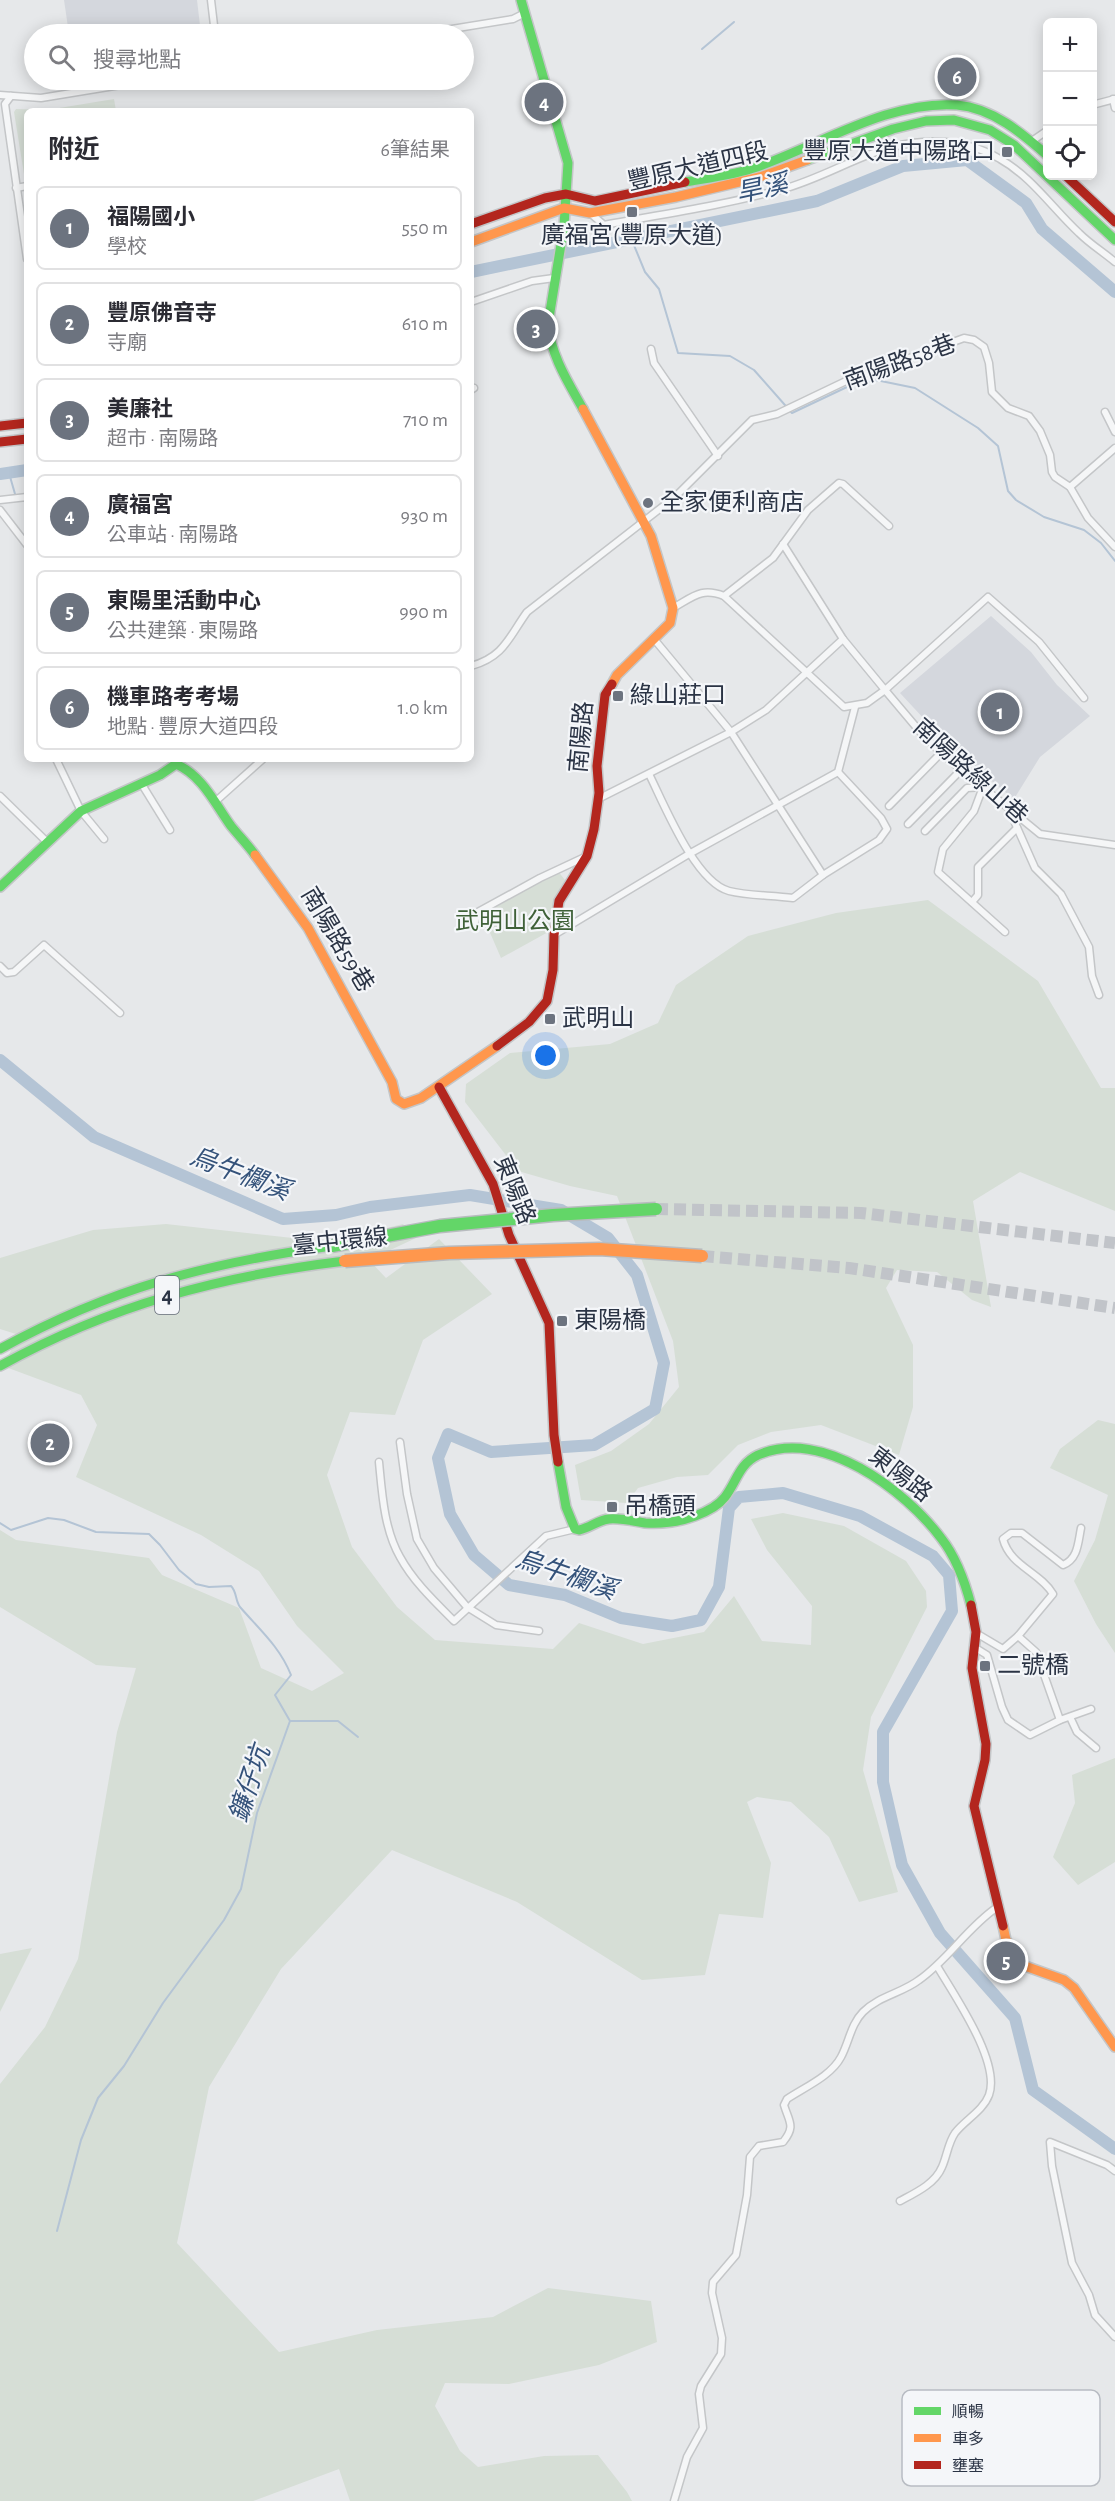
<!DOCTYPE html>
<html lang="zh-TW">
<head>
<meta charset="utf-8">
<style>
	:root { --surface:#fff; --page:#f2f2f3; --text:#2b2b33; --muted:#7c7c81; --line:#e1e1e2; --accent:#6c737f }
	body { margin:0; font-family:"Alegreya Sans","Noto Sans TC",sans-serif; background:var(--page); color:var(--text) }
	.controls { position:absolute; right:18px; top:18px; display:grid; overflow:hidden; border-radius:9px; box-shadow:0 3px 15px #0003 }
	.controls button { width:54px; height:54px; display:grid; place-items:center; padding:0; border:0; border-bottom:2px solid var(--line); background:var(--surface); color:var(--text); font:30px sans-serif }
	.you { position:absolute; left:546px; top:1056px; width:21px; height:21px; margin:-15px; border:4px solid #fff; border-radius:50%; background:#1a73e8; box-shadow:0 0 0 9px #1a73e833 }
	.badge { display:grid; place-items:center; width:39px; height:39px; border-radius:50%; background:var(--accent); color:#fff; font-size:20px; font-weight:700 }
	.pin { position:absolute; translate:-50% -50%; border:3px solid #fff; box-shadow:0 2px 6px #0006 }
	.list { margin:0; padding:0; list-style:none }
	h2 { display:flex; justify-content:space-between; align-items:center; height:78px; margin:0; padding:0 24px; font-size:26px }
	h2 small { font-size:20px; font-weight:400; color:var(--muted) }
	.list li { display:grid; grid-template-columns:39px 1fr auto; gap:18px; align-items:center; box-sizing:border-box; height:84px; margin:0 12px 12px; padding:0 12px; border:2px solid var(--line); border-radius:9px }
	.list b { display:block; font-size:22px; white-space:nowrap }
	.list p { margin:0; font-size:20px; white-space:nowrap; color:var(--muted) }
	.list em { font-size:20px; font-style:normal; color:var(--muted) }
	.icon { flex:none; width:33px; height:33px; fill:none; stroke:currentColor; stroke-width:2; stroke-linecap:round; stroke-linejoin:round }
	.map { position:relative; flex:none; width:1115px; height:2501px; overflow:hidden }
	.search { position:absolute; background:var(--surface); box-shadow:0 3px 15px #0003; left:24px; top:24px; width:450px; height:66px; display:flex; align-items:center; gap:15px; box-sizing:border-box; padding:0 21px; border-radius:33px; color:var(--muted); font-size:22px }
	.panel { position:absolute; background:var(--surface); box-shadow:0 3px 15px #0003; left:24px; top:108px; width:450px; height:654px; border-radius:9px }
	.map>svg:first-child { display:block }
	.built { fill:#d4d7dd }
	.green { fill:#d6ded6 }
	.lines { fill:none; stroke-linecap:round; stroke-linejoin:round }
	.stream { stroke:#b4c4d5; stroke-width:2 }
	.river { stroke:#b4c4d5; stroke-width:12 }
	.highway-tunnel { stroke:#c1c4c9; stroke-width:12; stroke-dasharray:12 6; stroke-linecap:butt }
	.street-casing { stroke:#c4c6c8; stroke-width:9 }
	.fast-casing { stroke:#c4c6c8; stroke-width:12 }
	.slow-casing { stroke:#c4c6c8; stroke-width:12 }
	.jam-casing { stroke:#c4c6c8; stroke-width:12 }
	.street { stroke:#f5f6f7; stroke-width:6 }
	.fast { stroke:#63d668; stroke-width:9 }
	.slow { stroke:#ff974d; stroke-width:9 }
	.jam { stroke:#b3261e; stroke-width:9 }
	.fast-bridge-casing { stroke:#b8bbbf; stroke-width:15; stroke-linecap:butt }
	.slow-bridge-casing { stroke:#b8bbbf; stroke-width:15; stroke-linecap:butt }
	.fast-bridge { stroke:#63d668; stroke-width:12 }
	.slow-bridge { stroke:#ff974d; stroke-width:12 }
	.poi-dot { fill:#6c737f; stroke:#f4f6f9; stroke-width:2 }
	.labels { text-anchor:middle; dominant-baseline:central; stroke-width:4.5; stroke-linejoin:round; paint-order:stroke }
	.shield { fill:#f4f6f9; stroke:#676e7b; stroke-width:1.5 }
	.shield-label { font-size:22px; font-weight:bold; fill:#2b3445 }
	.poi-label { font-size:24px; fill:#2b3445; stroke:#f4f6f9; text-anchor:start }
	.street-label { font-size:24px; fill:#2b3445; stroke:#f4f6f9 }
	.park-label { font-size:24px; fill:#3f6138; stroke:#f4f6f9 }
	.water-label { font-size:26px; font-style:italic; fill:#34527a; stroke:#f4f6f9 }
	.key { fill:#f4f6f9; stroke:#b8bcc3; stroke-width:1.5 }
	.key-label { font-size:16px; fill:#2b3445 }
</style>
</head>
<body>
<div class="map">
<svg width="1115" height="2501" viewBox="0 0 1115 2501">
	<rect width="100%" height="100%" fill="#e6e8ea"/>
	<g class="built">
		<path d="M64 0H197L201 34H69Z"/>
		<path d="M991 616 1031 652 1057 685 1090 716 1040 757 1014 799 952 749 900 693Z"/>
	</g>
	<g class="green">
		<path d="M114 99 116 111H27V177L24 174 14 112 16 109 47 110Z"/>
		<path d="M557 870 565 880 557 895 550 931 501 958 481 912Z"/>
		<path d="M928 900 1038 981 1101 1088H1115V1211L1020 1172 973 1201 991 1307 972 1300 937 1272 897 1270 886 1288 913 1345V1407L899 1455 821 1425 771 1432 738 1445 708 1475 677 1477 638 1488 627 1503 581 1500 575 1465 611 1451 649 1424 679 1387 673 1341 617 1196 570 1186 518 1171 465 1102 466 1084 510 1053 610 1044 658 1023 676 985 748 936 836 913Z"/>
		<path d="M166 1224 329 1242 403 1224 416 1238 369 1260 386 1278 439 1239 492 1294 423 1340 395 1415 350 1412 327 1475 352 1547 397 1607 435 1640 553 1649 579 1623 643 1644 704 1632 734 1596 762 1641 811 1645 812 1606 767 1550 751 1519 783 1513 844 1526 906 1561 926 1591 927 1607 871 1717 863 1770 898 1892 859 1902 829 1837 791 1802 757 1797 747 1802 771 1863 763 1918 719 1914 705 1975 642 1980 517 1902 392 1850 281 1969 209 2087 177 2243 279 2352 377 2330 493 2317 548 2288 651 2301 657 2342 599 2365 509 2384 445 2383 435 2406 460 2451 478 2467 544 2456 598 2455 627 2492 632 2501H350L339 2469 253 2501H0V2084L45 2027 78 1959 117 1732 136 1668 96 1665 0 1607V1530L16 1540 149 1558 162 1575 239 1608 261 1668 312 1691 344 1673 297 1626 259 1571 201 1535 76 1477 97 1425 81 1395 3 1366 19 1335 0 1329V1258L93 1230Z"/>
		<path d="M1098 1420 1115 1424V1653L1096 1624 1074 1581 1095 1540 1108 1495 1050 1468 1060 1449Z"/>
		<path d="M1115 1758V1862L1078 1885 1053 1857 1075 1803 1072 1775Z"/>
		<path d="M32 1948 0 2012V1954Z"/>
	</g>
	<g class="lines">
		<g class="stream">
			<path d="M702 49 734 22"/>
			<path d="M631 238 645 272 659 289 678 353 730 356 754 370 792 413 847 387 876 380 915 388 978 428 998 446 1008 491 1016 500 1044 517 1084 530 1101 543 1115 561"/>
			<path d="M9 473 17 501H27"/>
			<path d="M0 1523 11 1530 48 1518 64 1520 96 1532 149 1534 160 1545 179 1570 196 1584 209 1587 231 1586C237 1592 235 1600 240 1607 259 1629 280 1647 291 1675L275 1695 290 1721"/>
			<path d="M290 1721H338L358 1737"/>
			<path d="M57 2231 81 2140 98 2098 124 2066 163 2003 224 1920 241 1889 257 1813 290 1721"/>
		</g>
		<g class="river">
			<path d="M471 272 817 201 903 166 967 160 1026 203 1042 229 1115 292"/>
			<path d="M0 474 27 470"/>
			<path d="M0 1060 94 1137 283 1219 336 1215 370 1207 470 1195 561 1210 608 1238 637 1275 664 1363 655 1409 594 1445 491 1452 448 1434 438 1458 450 1514 474 1555 509 1585 565 1595 621 1618 672 1626 701 1620 719 1587 729 1508 739 1497 783 1493 860 1516 933 1556 949 1575 952 1611 883 1732V1782L902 1865 940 1933 1015 2018 1033 2090 1115 2149"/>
		</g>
		<g class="highway-tunnel">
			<path d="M656 1209 861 1213 1115 1243"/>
			<path d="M702 1256 849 1268 1115 1308"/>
		</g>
		<defs>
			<g id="street">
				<path d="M211 0 215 34"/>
				<path d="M421 34 513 19 525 13"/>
				<path d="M0 95 41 98 151 80"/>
				<path d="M11 96 5 104 27 259"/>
				<path d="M1113 99 1115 108"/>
				<path d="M1092 105 1115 99"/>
				<path d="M1032 141 1048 130"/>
				<path d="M16 188 27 186"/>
				<path d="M590 213 604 225C664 214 725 205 783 189 827 177 867 149 912 143 942 139 973 143 1000 159 1032 177 1053 209 1079 233 1090 244 1103 252 1115 262"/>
				<path d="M471 302 532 281 554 278"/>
				<path d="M651 349 654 363 718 456"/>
				<path d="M471 390 474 388"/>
				<path d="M1105 412 1115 432"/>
				<path d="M1070 487 1115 448"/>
				<path d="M0 500 27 497"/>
				<path d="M0 510 27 545"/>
				<path d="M783 544 843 639"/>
				<path d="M724 596 773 558 808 510 839 483 843 484 889 526"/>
				<path d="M673 608C693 597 701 587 724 596L844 707 867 703 885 690 922 734 941 753 1040 834 1115 845"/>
				<path d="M654 639 731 732 823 875 879 840 887 829 881 818 838 772"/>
				<path d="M471 666C504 657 509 637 527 612L675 497 752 420 777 414 846 381 964 338 974 340 984 347 989 363 992 392 1008 408 1029 416 1040 431 1050 455 1052 472 1055 477 1070 487 1088 518 1115 547"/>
				<path d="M56 759 81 811 104 839"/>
				<path d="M649 774C664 804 695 882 729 891 749 896 772 895 793 898L823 875"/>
				<path d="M141 783 170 830"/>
				<path d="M0 796 47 842"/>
				<path d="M598 799 731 732 766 710 843 639 885 690 988 597 1039 642 1084 698"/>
				<path d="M216 801 263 759"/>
				<path d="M889 806 941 753"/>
				<path d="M1018 815 1015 823 1035 868 1061 894 1089 947 1092 976 1099 995"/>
				<path d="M908 824 961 770"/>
				<path d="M925 831 967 788 983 787 974 811 943 849 938 872 1005 932"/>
				<path d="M972 902 978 895V867L1017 828"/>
				<path d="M475 922 478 912 540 878 587 856"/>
				<path d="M554 935 689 854 838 772 855 707"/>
				<path d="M0 966 7 973 14 972 44 945 120 1013"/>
				<path d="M400 1442 407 1494 417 1539 434 1568 467 1607 496 1625 539 1631"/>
				<path d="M379 1462C382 1493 384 1529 400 1557 413 1581 434 1601 454 1621L546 1536 575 1529"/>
				<path d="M976 1633 1003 1649 1018 1636 1053 1594C1040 1572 1010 1566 1003 1539L1011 1533H1022L1063 1565C1078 1559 1078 1543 1081 1528"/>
				<path d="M1018 1636 1036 1652 1060 1720"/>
				<path d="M974 1647 987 1655 1002 1707 1008 1720 1030 1735 1060 1720 1091 1709"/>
				<path d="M1070 1717 1077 1732 1096 1748"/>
				<path d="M1115 2171 1107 2165 1050 2142 1052 2166 1072 2263 1089 2295 1095 2315 1115 2337"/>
				<path d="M900 2201C915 2193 935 2184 942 2167 947 2156 948 2143 955 2133 965 2120 983 2111 989 2095 1001 2062 954 1995 937 1966"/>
				<path d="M674 2501 687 2457 703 2428 699 2394 701 2386 721 2354 722 2338 712 2293 713 2282 736 2255 747 2195 750 2157 759 2146 783 2142C796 2126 789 2122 784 2105L787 2099C805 2087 831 2076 841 2057 849 2042 851 2024 863 2012 879 1996 902 1993 919 1980 948 1960 967 1928 996 1908"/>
			</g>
			<g id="fast">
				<path d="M521 0 568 163 564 226 548 324C551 356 568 382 583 409"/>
				<path d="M807 160 893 129 926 121 954 120 990 130 1014 145 1115 240"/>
				<path d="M685 182C708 178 734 175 757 167 820 145 889 100 957 105 993 108 1023 134 1048 156"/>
				<path d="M0 887 81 811 160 775 176 764C203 776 215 804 231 826 239 836 248 845 255 855"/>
				<path d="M0 1349C111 1288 207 1263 332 1246"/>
				<path d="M0 1366C111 1305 220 1276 345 1261"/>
				<path d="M558 1462 566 1507 575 1529 579 1530C590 1528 598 1520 609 1519 621 1518 633 1521 645 1523 662 1524 679 1522 695 1516 706 1512 718 1506 725 1497 737 1481 739 1464 758 1455 822 1427 905 1490 941 1538 956 1557 965 1582 971 1605"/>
			</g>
			<g id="slow">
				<path d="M471 242 564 208 590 213 676 197 760 177 807 160"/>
				<path d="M583 409 651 536 673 608 670 623 617 675 612 684"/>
				<path d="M255 855 308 928 392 1082 396 1099 404 1104 421 1098 497 1046"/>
				<path d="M1003 1926 1006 1940 1025 1966 1064 1980 1074 1988 1115 2047"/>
			</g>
			<g id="jam">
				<path d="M1066 176 1115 222"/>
				<path d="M471 224 545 198 566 194 595 201 685 182"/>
				<path d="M0 426 27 423"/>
				<path d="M0 442 27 439"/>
				<path d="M497 1046 529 1022 547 1001 553 970 554 935 559 901 587 856 594 829 599 793 597 766 605 695 612 684"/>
				<path d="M439 1087 493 1184 509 1235 549 1323 554 1435 558 1462"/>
				<path d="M971 1605 976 1632 972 1668 986 1744 985 1760 974 1806 1003 1926"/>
			</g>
		</defs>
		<use href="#street" class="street-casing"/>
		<use href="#fast" class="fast-casing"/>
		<use href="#slow" class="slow-casing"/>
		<use href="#jam" class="jam-casing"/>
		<use href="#street" class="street"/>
		<use href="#fast" class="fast"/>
		<use href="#slow" class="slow"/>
		<use href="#jam" class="jam"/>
		<defs>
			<path id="fast-bridge" d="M332 1246 440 1226 553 1215 656 1209"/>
			<path id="slow-bridge" d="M345 1261 449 1253 599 1249 702 1256"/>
		</defs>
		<use href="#fast-bridge" class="fast-bridge-casing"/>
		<use href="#slow-bridge" class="slow-bridge-casing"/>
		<use href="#fast-bridge" class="fast-bridge"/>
		<use href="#slow-bridge" class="slow-bridge"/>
	</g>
	<g class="poi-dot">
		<rect x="1001" y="146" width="12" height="12" rx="3"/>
		<rect x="626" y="206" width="12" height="12" rx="3"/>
		<circle cx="648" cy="503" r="6"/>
		<rect x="612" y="690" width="12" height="12" rx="3"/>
		<rect x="544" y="1013" width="12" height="12" rx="3"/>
		<rect x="556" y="1315" width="12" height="12" rx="3"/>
		<rect x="606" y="1501" width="12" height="12" rx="3"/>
		<rect x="979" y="1660" width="12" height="12" rx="3"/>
	</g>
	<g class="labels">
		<rect class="shield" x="155" y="1276" width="24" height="38" rx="4.5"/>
		<g class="shield-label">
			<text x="167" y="1295">4</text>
		</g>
		<g class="poi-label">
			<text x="995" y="152" text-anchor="end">豐原大道中陽路口</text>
			<text x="632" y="236" text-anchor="middle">廣福宮(豐原大道)</text>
			<text x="660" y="503">全家便利商店</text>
			<text x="630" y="696">綠山莊口</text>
			<text x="562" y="1019">武明山</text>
			<text x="574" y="1321">東陽橋</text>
			<text x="624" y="1507">吊橋頭</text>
			<text x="997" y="1666">二號橋</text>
		</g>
		<g class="street-label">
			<text transform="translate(698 167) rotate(-13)">豐原大道四段</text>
			<text transform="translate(900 363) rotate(-20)">南陽路58巷</text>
			<text transform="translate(582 737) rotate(-85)">南陽路</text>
			<text transform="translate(970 772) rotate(42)">南陽路綠山巷</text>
			<text transform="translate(337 940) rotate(59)">南陽路59巷</text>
			<text transform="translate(514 1190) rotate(68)">東陽路</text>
			<text transform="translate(340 1242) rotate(-6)">臺中環線</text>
			<text transform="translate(900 1475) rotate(38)">東陽路</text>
		</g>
		<g class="park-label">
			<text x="515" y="922">武明山公園</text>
		</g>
		<g class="water-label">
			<text transform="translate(762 189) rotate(-12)">旱溪</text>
			<text transform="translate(240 1174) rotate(21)">烏牛欄溪</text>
			<text transform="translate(566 1575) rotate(19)">烏牛欄溪</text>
			<text transform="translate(250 1784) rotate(-72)">鐮仔坑</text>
		</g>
	</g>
	<rect x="902" y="2390" width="198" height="96" rx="9" class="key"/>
	<rect x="914" y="2407" width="27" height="8" fill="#63d668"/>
	<rect x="914" y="2434" width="27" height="8" fill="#ff974d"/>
	<rect x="914" y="2461" width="27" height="8" fill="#b3261e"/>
	<g class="key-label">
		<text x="952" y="2417">順暢</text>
		<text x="952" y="2444">車多</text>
		<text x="952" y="2471">壅塞</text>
	</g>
</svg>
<div class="controls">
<button>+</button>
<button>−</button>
<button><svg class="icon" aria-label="locate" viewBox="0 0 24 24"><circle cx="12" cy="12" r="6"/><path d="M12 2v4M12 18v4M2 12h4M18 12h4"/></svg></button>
</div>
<div class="you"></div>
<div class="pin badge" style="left:1000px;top:712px">1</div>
<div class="pin badge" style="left:50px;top:1443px">2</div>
<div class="pin badge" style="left:536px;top:329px">3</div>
<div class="pin badge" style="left:544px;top:102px">4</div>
<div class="pin badge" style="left:1006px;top:1961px">5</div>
<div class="pin badge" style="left:957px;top:77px">6</div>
<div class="search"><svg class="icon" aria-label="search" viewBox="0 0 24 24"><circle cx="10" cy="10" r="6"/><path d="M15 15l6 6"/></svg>搜尋地點</div>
<section class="panel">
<h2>附近<small>6筆結果</small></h2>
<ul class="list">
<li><span class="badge">1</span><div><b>福陽國小</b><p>學校</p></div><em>550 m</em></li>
<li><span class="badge">2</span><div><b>豐原佛音寺</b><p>寺廟</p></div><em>610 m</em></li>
<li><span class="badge">3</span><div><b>美廉社</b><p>超市 · 南陽路</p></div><em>710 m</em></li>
<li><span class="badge">4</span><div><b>廣福宮</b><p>公車站 · 南陽路</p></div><em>930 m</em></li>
<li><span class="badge">5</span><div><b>東陽里活動中心</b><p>公共建築 · 東陽路</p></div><em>990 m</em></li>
<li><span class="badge">6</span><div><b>機車路考考場</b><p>地點 · 豐原大道四段</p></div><em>1.0 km</em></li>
</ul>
</section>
</div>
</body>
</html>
